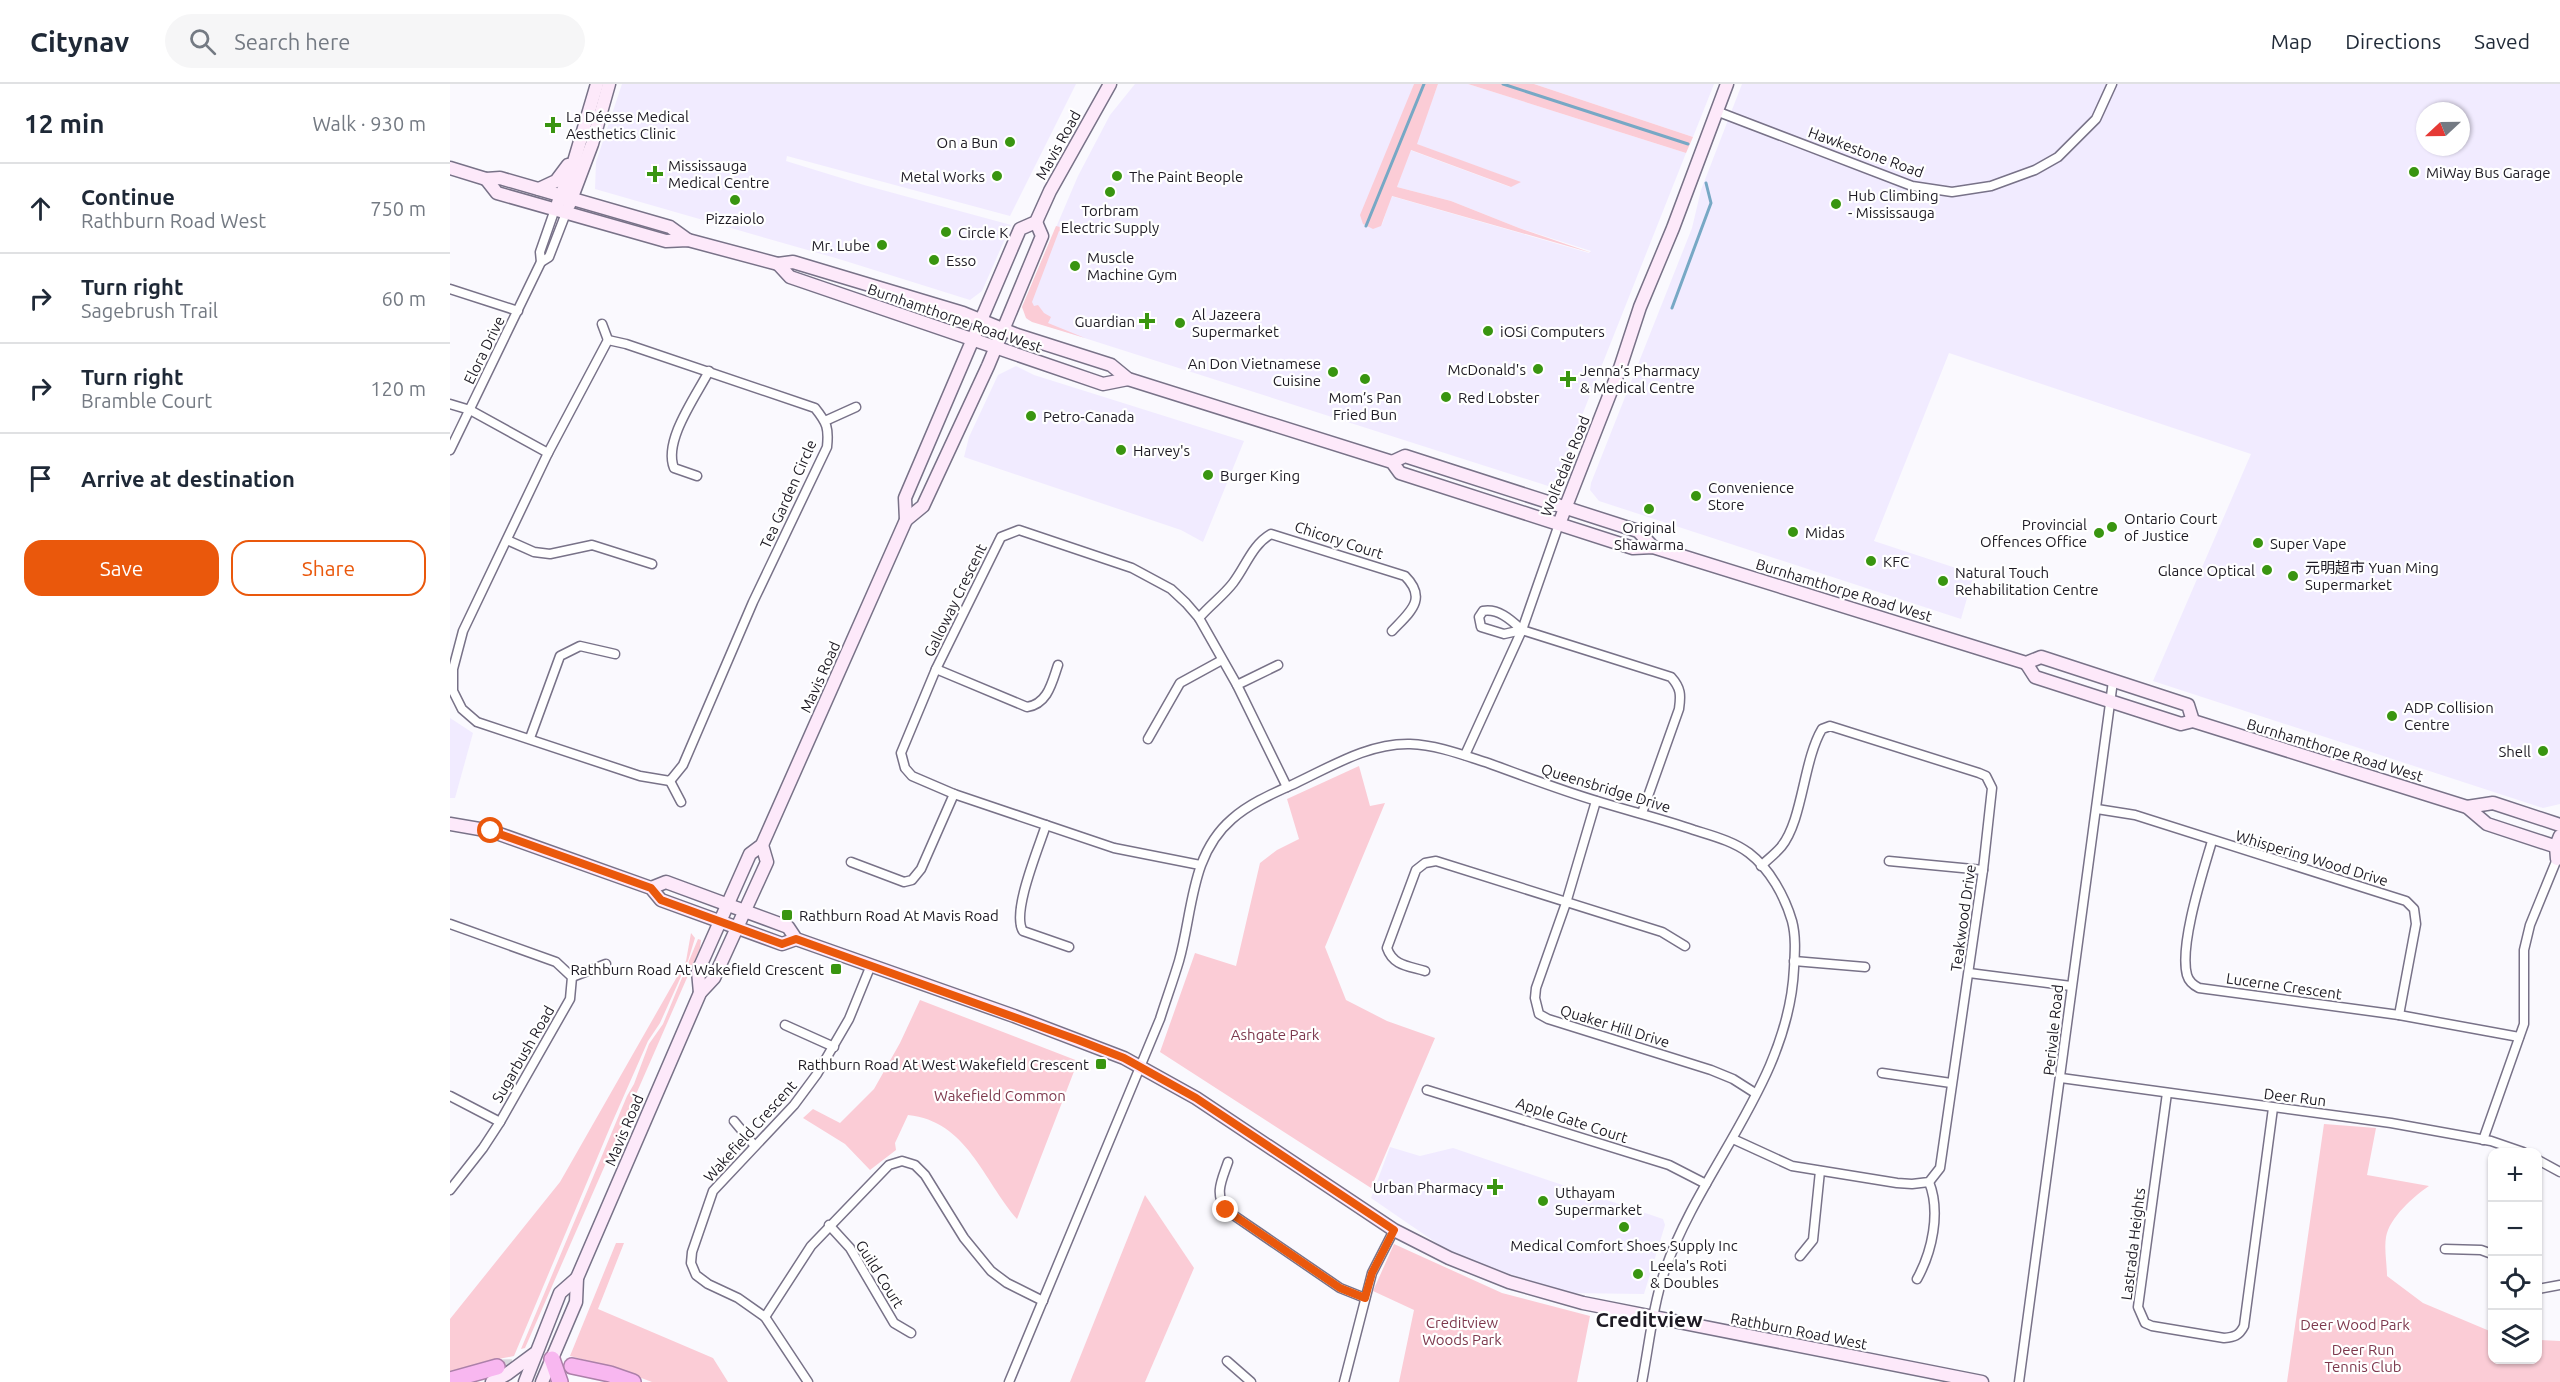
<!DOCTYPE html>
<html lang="en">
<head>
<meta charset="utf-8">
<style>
	:root { --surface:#fff; --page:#f6f6f7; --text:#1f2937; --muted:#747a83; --line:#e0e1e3; --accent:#ea580c }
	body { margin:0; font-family:Ubuntu,"Noto Sans SC",sans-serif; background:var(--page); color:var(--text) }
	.controls { position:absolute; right:18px; bottom:18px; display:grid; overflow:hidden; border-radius:12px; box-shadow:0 2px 4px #0004 }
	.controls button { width:54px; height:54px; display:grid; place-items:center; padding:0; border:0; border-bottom:2px solid var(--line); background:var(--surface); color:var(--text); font:30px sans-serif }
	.compass { position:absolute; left:1966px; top:18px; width:54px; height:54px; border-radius:50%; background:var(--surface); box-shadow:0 2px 4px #0004; rotate:248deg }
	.stop { position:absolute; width:18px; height:18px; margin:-14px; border:4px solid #ea580c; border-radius:50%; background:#fff }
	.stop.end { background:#ea580c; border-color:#fff; box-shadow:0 2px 6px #0008 }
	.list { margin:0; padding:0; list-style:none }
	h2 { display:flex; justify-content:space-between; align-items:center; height:78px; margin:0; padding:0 24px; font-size:26px }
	h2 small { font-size:20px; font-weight:400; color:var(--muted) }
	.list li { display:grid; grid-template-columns:39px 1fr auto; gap:18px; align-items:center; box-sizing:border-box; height:90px; padding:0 24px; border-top:2px solid var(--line) }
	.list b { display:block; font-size:22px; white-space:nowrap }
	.list p { margin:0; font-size:20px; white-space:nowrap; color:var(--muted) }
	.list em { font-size:20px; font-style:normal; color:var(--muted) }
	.actions { display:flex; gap:12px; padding:18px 24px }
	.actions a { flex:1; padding:14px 0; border:2px solid var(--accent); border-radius:18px; text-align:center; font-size:21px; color:var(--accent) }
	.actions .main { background:var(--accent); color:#fff }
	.icon { flex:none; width:33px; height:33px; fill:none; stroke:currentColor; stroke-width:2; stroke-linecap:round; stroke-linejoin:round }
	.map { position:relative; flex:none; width:2110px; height:1298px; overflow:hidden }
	header { display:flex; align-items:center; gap:36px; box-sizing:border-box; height:84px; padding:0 30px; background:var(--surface); border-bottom:2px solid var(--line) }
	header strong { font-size:28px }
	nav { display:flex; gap:33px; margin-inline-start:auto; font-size:21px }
	.search { width:420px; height:54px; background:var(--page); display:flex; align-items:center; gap:15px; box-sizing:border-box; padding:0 21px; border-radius:33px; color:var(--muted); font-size:22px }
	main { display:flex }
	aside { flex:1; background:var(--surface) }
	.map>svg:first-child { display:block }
	.built { fill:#f1ebff; fill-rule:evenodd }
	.green { fill:#fbccd6 }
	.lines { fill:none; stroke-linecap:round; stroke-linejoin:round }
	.stream { stroke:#77a8c5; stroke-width:3 }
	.highway-tunnel { stroke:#d9d8dd; stroke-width:15; stroke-dasharray:15 8; stroke-linecap:butt }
	.street-casing { stroke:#787288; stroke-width:11 }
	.secondary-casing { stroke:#787288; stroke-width:15 }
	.highway-casing { stroke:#ac80a9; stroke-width:18 }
	.street { stroke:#fff; stroke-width:8 }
	.secondary { stroke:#fde9fa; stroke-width:12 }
	.highway { stroke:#f8b7f0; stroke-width:15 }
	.route { stroke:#ea580c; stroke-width:8 }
	.poi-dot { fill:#399510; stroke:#fff; stroke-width:2 }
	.labels { text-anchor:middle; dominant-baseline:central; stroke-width:4.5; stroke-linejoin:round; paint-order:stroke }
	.poi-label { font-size:15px; fill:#1e1b24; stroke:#fff; text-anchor:start }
	.street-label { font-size:15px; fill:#1e1b24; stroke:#fff }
	.park-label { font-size:15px; fill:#7d384d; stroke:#fff }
	.district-label { font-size:21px; font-weight:bold; fill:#1e1b24; stroke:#fff }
</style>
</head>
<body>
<header>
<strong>Citynav</strong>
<div class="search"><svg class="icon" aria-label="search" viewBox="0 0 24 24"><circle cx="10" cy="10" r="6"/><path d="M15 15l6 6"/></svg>Search here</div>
<nav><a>Map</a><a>Directions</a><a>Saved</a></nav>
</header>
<main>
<aside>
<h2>12 min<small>Walk · 930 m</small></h2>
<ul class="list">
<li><svg class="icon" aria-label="ahead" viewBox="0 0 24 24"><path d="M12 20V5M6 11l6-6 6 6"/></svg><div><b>Continue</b><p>Rathburn Road West</p></div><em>750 m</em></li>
<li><svg class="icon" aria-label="right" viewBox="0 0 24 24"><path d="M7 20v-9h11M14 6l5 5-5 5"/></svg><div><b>Turn right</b><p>Sagebrush Trail</p></div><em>60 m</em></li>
<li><svg class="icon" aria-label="right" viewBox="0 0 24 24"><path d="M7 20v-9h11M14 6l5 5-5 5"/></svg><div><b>Turn right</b><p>Bramble Court</p></div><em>120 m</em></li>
<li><svg class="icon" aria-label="arrive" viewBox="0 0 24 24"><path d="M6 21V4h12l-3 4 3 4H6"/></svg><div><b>Arrive at destination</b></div></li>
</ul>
<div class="actions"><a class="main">Save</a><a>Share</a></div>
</aside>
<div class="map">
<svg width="2110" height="1298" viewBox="0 0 2110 1298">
	<rect width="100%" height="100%" fill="#faf9fe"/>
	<g class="built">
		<path d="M172 0H626L560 132 337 72 336 77 414 101 561 141 532 207 520 216 389 175 145 105 146 78Z"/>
		<path d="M685 0H964L945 50 932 141 941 112 1139 169 1141 167 1069 144 1001 117 947 103 960 66 1060 103 1070 98 966 60 988 0H1018L1236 69 1108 392 1103 400 1098 402 1092 400 578 236 572 223 628 92 660 31Z"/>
		<path d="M1084 0H1264L1243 53Z"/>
		<path d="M1292 0H2110V720L2093 724 1703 597 1801 370 1499 269 1424 457 1524 490 1511 535 1149 417 1140 406 1141 399 1242 144 1251 106ZM1975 27H2011V63H1975Z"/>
		<path d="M566 282 584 291 794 357 753 458 731 446 514 373 519 353 548 291Z"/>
		<path d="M0 634 23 649 5 714H0Z"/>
		<path d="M940 1063 970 1072 1003 1064 1213 1135 1215 1141 1194 1210 1116 1209 1004 1171 921 1114Z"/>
	</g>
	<g class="green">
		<path d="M964 0H988L967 60 1071 98 1061 103 961 66 947 103 1001 117 1069 144 1142 169 942 112 931 142 923 145 913 140 910 131Z"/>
		<path d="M1018 0H1084L1243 53 1236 69Z"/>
		<path d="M606 142 610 143 612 148 609 147 582 218 584 222 588 221 594 229 601 233 598 239 635 254 582 238 576 234 572 223Z"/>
		<path d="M909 682 920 722 935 719 875 863 896 916 937 937 985 954 921 1104 710 968 745 869 786 882 810 779 827 766 849 755 837 715Z"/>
		<path d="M241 849 245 854 238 877 210 939 198 957 161 1041 64 1272 33 1278 0 1289V1235L110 1098 236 877Z"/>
		<path d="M248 855 251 856 250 864 75 1264 71 1265 177 1012 184 1000 199 960 213 940Z"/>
		<path d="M470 916 628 977 567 1135C533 1096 517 1037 458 1031L445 1059 446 1066 420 1086 395 1060 353 1034 363 1025 390 1039 424 1005 450 959Z"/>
		<path d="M1874 1040 1926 1044 1917 1091 1979 1102C1964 1112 1939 1134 1936 1153 1934 1165 1937 1180 1937 1192L1973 1219 2042 1248V1276H2088V1256L2110 1257V1298H1837Z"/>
		<path d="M695 1111 744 1184 695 1298H620Z"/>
		<path d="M166 1159H174L148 1225 263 1274 278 1298H202L162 1283 120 1272Z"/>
		<path d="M944 1160 1052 1209 1140 1232 1127 1298H949L964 1226 923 1207Z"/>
	</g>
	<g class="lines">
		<g class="stream">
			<path d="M1053 0 1238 60"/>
			<path d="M916 142 974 0"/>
			<path d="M1222 224 1261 119 1256 99"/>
		</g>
		<path class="highway-tunnel" d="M47 1283 122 1282"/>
		<defs>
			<g id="street">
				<path d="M1266 27 1462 102 1502 108 1541 102 1585 86 1608 73 1646 35 1662 0"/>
				<path d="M91 178 99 173 116 129"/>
				<path d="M0 205 68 227"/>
				<path d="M152 240 158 256"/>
				<path d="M158 256 176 260 365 324C377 339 379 344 377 363L303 518 233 681 220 697 190 692 27 638 12 625 3 607V585L13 547 98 369Z"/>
				<path d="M0 320 20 326 98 369"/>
				<path d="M375 337 406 323"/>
				<path d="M0 366 91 178 90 168 105 125"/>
				<path d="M247 392 224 384C213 357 246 312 259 287"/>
				<path d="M57 456 84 468 100 470 142 461 202 480"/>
				<path d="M749 534C760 521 773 512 783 499 796 482 802 461 821 450L955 492C978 515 960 528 942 547"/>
				<path d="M1072 546 1054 550 1031 543 1029 533 1033 527C1049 524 1062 537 1072 546L1221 593C1231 604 1231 611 1229 625L1192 729"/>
				<path d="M486 585 577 623C598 620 602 598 608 581"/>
				<path d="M787 601 828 581"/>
				<path d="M80 654 110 572 130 562 165 570"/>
				<path d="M698 655 730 599 772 576"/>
				<path d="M1015 671 1072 546 1109 440"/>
				<path d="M220 697 231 718"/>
				<path d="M1146 717 1116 819 1086 904 1085 914 1089 930 1098 935 1261 986 1283 995 1305 1009"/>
				<path d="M1647 725 1685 731 1956 817 1964 825 1966 840 1949 931"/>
				<path d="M596 741C589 763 561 829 573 847L619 863"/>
				<path d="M1762 757C1753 788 1729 861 1737 891 1739 898 1743 901 1749 904L1949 931 2069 953"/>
				<path d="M1439 777 1533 786"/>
				<path d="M401 778 454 798 462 796 471 785 504 710"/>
				<path d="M750 781 664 764 504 710 462 692 455 684 451 669 486 585 551 453 569 446 682 484 721 505 736 519 749 534 787 601 837 703"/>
				<path d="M0 840 106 878 122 893 120 915 50 1038 33 1064 0 1106"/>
				<path d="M1344 877 1415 883"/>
				<path d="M975 887C959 882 943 882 937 864L966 786 975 779 986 777 1212 848 1235 862"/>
				<path d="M1519 889 1621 902"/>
				<path d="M122 893 156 880"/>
				<path d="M335 941 384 963"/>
				<path d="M1432 989 1501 999"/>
				<path d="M1611 994 1941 1039 2041 1057 2073 1068"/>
				<path d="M977 1006 1219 1081 1256 1100"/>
				<path d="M1717 1009 1688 1223 1695 1239 1702 1242 1774 1254C1784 1253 1789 1252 1794 1242L1823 1024"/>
				<path d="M0 1012 50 1038"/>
				<path d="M284 1037 304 1061"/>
				<path d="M1283 1055 1342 1082 1447 1099 1462 1100 1479 1098 1490 1084 1533 786 1542 704 1536 692 1529 689 1380 642 1372 645C1353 677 1353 736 1331 763 1325 770 1317 776 1311 782"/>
				<path d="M2033 1056 2074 940V866L2080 841 2107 775"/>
				<path d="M2088 1076 2110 1088"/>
				<path d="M778 1078C772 1096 764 1109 776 1126L890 1204 915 1214"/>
				<path d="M379 1141 400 1164 444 1239 461 1249"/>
				<path d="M1995 1165 2031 1166 2042 1170"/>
				<path d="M1350 1172 1363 1156 1370 1087"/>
				<path d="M1467 1195C1482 1168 1491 1128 1479 1098"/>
				<path d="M2088 1205 2110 1201"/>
				<path d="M315 1233 361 1162 439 1081 452 1077 465 1081 475 1091 514 1154 541 1187 557 1199 593 1217"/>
				<path d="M777 1277 801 1298"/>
				<path d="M358 1298 315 1233 288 1214 258 1200 246 1191 241 1179 242 1168 263 1107 344 1021 367 990 399 935 421 881"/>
				<path d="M559 1298 710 935C716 916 723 897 729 877 743 828 740 771 782 735 800 719 824 709 846 699 882 682 919 659 960 660 987 661 1013 671 1038 679 1074 692 1110 706 1147 717 1179 727 1212 735 1244 746 1263 752 1283 757 1299 769 1320 785 1335 813 1342 837 1346 852 1345 868 1344 884 1339 997 1251 1083 1215 1186 1203 1221 1199 1261 1192 1298"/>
				<path d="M894 1298 922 1189 944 1146"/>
				<path d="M1569 1298 1663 597"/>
			</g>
			<g id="secondary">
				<path d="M0 84 36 95 50 94 220 143 238 156"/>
				<path d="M36 95 47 109 216 157 238 156 328 180 343 178 513 229 567 251 661 281 678 295 942 378 950 389 1183 464 1203 463 1576 579 1591 573 1738 621 1743 637"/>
				<path d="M89 105 106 97 118 81"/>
				<path d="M108 119 123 81 147 0"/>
				<path d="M119 121 142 60 159 0"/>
				<path d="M328 180 340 193 653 300 678 295"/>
				<path d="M942 378 955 372 1188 447 1203 463"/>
				<path d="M456 436 473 422 538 282 592 152 586 138"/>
				<path d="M1109 440 1170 284 1190 223 1223 144 1277 0"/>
				<path d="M1576 579 1585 593 1731 640 1743 637 2017 723 2037 740 2110 764"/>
				<path d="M2017 723 2043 719 2110 741"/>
				<path d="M0 740 41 747 201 804 211 816 332 860 346 855"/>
				<path d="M2110 752 2106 762 2107 775 2110 774"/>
				<path d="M201 804 216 798 338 843 346 855 564 932 674 974 746 1014 944 1146 999 1174 1059 1198 1133 1219 1532 1298"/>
				<path d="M250 909 248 887 300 770 312 761 456 436 455 414 570 145 586 138 600 107 660 0"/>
				<path d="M42 1298 57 1290 84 1270"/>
				<path d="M75 1298 110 1209 127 1194"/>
				<path d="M92 1298 126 1218 127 1194 250 909 264 894 317 778 312 761"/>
			</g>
			<g id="highway">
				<path d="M102 1275 110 1298"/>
				<path d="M122 1282 160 1290 183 1298"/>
				<path d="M0 1296 47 1283"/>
			</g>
		</defs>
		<use href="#street" class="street-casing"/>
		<use href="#secondary" class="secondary-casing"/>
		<use href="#highway" class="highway-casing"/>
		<use href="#street" class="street"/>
		<use href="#secondary" class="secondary"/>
		<use href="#highway" class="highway"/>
	</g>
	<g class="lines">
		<path class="route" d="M41 747 201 804 211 816 332 860 346 855 628 956 674 974 746 1014 944 1146 922 1189 915 1214 890 1204 776 1126"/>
	</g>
	<g class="poi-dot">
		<path d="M100 32h6v6h6v6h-6v6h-6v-6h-6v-6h6z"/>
		<circle cx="560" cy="58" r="6"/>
		<circle cx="1964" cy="88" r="6"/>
		<path d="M202 81h6v6h6v6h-6v6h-6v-6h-6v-6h6z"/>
		<circle cx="547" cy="92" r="6"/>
		<circle cx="667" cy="92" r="6"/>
		<circle cx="660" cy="108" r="6"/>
		<circle cx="285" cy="116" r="6"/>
		<circle cx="1386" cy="120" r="6"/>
		<circle cx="496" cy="148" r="6"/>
		<circle cx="432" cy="161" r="6"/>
		<circle cx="484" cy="176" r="6"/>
		<circle cx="625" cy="182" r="6"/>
		<path d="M694 228h6v6h6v6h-6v6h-6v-6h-6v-6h6z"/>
		<circle cx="730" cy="239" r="6"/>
		<circle cx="1038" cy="247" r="6"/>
		<circle cx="1088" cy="285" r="6"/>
		<circle cx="883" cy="288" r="6"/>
		<circle cx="915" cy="295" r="6"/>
		<path d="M1115 286h6v6h6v6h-6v6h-6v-6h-6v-6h6z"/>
		<circle cx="996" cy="313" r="6"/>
		<circle cx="581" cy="332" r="6"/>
		<circle cx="671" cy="366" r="6"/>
		<circle cx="758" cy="391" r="6"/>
		<circle cx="1246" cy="412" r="6"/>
		<circle cx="1199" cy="425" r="6"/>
		<circle cx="1662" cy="443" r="6"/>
		<circle cx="1343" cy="448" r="6"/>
		<circle cx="1649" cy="449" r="6"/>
		<circle cx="1808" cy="459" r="6"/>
		<circle cx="1421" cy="477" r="6"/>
		<circle cx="1817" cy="486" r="6"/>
		<circle cx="1843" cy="492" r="6"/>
		<circle cx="1493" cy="497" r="6"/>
		<circle cx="1942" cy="632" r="6"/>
		<circle cx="2093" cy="667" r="6"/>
		<rect x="331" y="825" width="12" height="12" rx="3"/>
		<rect x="380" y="879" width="12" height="12" rx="3"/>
		<rect x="645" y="974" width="12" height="12" rx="3"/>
		<path d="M1042 1094h6v6h6v6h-6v6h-6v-6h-6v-6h6z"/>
		<circle cx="1093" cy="1117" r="6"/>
		<circle cx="1174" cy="1143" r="6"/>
		<circle cx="1188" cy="1190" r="6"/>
	</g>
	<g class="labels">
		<g class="poi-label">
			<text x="116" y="32">La Déesse Medical<tspan x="116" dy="17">Aesthetics Clinic</tspan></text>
			<text x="548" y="58" text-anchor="end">On a Bun</text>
			<text x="218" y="81">Mississauga<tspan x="218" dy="17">Medical Centre</tspan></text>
			<text x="1976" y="88">MiWay Bus Garage</text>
			<text x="535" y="92" text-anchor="end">Metal Works</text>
			<text x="679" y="92">The Paint Beople</text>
			<text x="1398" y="111">Hub Climbing<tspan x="1398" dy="17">- Mississauga</tspan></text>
			<text x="660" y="126" text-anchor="middle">Torbram<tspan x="660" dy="17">Electric Supply</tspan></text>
			<text x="285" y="134" text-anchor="middle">Pizzaiolo</text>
			<text x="508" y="148">Circle K</text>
			<text x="420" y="161" text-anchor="end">Mr. Lube</text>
			<text x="637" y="173">Muscle<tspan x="637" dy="17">Machine Gym</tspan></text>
			<text x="496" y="176">Esso</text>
			<text x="742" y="230">Al Jazeera<tspan x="742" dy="17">Supermarket</tspan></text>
			<text x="685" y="237" text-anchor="end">Guardian</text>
			<text x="1050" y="247">iOSi Computers</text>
			<text x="871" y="279" text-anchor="end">An Don Vietnamese<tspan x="871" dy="17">Cuisine</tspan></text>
			<text x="1076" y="285" text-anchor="end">McDonald's</text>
			<text x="1130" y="286">Jenna’s Pharmacy<tspan x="1130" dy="17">&amp; Medical Centre</tspan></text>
			<text x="915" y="313" text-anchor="middle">Mom’s Pan<tspan x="915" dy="17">Fried Bun</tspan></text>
			<text x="1008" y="313">Red Lobster</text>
			<text x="593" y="332">Petro-Canada</text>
			<text x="683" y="366">Harvey's</text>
			<text x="770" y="391">Burger King</text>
			<text x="1258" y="403">Convenience<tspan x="1258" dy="17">Store</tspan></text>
			<text x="1674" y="434">Ontario Court<tspan x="1674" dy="17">of Justice</tspan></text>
			<text x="1637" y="440" text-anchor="end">Provincial<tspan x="1637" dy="17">Offences Office</tspan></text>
			<text x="1199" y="443" text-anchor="middle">Original<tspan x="1199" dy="17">Shawarma</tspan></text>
			<text x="1355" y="448">Midas</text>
			<text x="1820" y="459">Super Vape</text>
			<text x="1433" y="477">KFC</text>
			<text x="1855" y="483">元明超市 Yuan Ming<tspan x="1855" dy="17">Supermarket</tspan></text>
			<text x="1805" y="486" text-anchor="end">Glance Optical</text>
			<text x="1505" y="488">Natural Touch<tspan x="1505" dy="17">Rehabilitation Centre</tspan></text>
			<text x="1954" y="623">ADP Collision<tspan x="1954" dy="17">Centre</tspan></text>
			<text x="2081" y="667" text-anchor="end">Shell</text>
			<text x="349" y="831">Rathburn Road At Mavis Road</text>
			<text x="374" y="885" text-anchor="end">Rathburn Road At Wakefield Crescent</text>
			<text x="639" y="980" text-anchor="end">Rathburn Road At West Wakefield Crescent</text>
			<text x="1033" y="1103" text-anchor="end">Urban Pharmacy</text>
			<text x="1105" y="1108">Uthayam<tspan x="1105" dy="17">Supermarket</tspan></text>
			<text x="1174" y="1161" text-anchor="middle">Medical Comfort Shoes Supply Inc</text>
			<text x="1200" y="1181">Leela's Roti<tspan x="1200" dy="17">&amp; Doubles</tspan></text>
		</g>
		<g class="street-label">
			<text transform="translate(608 61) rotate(-61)">Mavis Road</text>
			<text transform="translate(1416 68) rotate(20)">Hawkestone Road</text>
			<text transform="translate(505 234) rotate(19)">Burnhamthorpe Road West</text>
			<text transform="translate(34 266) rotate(-64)">Elora Drive</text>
			<text transform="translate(1115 382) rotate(-68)">Wolfedale Road</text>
			<text transform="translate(338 410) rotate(-66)">Tea Garden Circle</text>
			<text transform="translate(889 456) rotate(18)">Chicory Court</text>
			<text transform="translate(1394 506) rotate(17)">Burnhamthorpe Road West</text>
			<text transform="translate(505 516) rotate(-64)">Galloway Crescent</text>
			<text transform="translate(370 593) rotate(-66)">Mavis Road</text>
			<text transform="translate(1885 666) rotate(17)">Burnhamthorpe Road West</text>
			<text transform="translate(1156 704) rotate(17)">Queensbridge Drive</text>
			<text transform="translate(1862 774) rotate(17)">Whispering Wood Drive</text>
			<text transform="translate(1513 834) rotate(-82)">Teakwood Drive</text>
			<text transform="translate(1834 902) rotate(8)">Lucerne Crescent</text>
			<text transform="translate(1165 942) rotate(17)">Quaker Hill Drive</text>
			<text transform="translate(1603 946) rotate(-84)">Perivale Road</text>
			<text transform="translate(73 970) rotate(-60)">Sugarbush Road</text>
			<text transform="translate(1845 1013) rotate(7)">Deer Run</text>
			<text transform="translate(1122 1036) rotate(18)">Apple Gate Court</text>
			<text transform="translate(174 1046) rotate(-67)">Mavis Road</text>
			<text transform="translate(300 1047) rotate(-48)">Wakefield Crescent</text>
			<text transform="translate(1683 1160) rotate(-83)">Lastrada Heights</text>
			<text transform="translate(430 1190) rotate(58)">Guild Court</text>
			<text transform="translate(1349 1247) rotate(11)">Rathburn Road West</text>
		</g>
		<g class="park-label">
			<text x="825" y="950">Ashgate Park</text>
			<text x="550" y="1011">Wakefield Common</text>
			<text x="1012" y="1238">Creditview<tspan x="1012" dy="17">Woods Park</tspan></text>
			<text x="1905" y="1240">Deer Wood Park</text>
			<text x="1913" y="1265">Deer Run<tspan x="1913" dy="17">Tennis Club</tspan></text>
		</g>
		<g class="district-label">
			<text x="1199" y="1235">Creditview</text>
		</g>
	</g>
</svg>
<div class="controls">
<button>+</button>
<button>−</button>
<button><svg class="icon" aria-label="locate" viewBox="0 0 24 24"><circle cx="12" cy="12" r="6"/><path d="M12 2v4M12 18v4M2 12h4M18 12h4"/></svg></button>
<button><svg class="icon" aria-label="layers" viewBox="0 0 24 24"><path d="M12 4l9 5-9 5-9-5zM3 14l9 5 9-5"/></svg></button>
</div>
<svg class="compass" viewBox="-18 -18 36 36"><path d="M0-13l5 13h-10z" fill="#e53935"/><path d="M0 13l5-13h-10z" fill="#747a83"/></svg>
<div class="stop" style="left:41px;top:747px"></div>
<div class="stop end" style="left:776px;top:1126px"></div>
</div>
</main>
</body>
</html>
